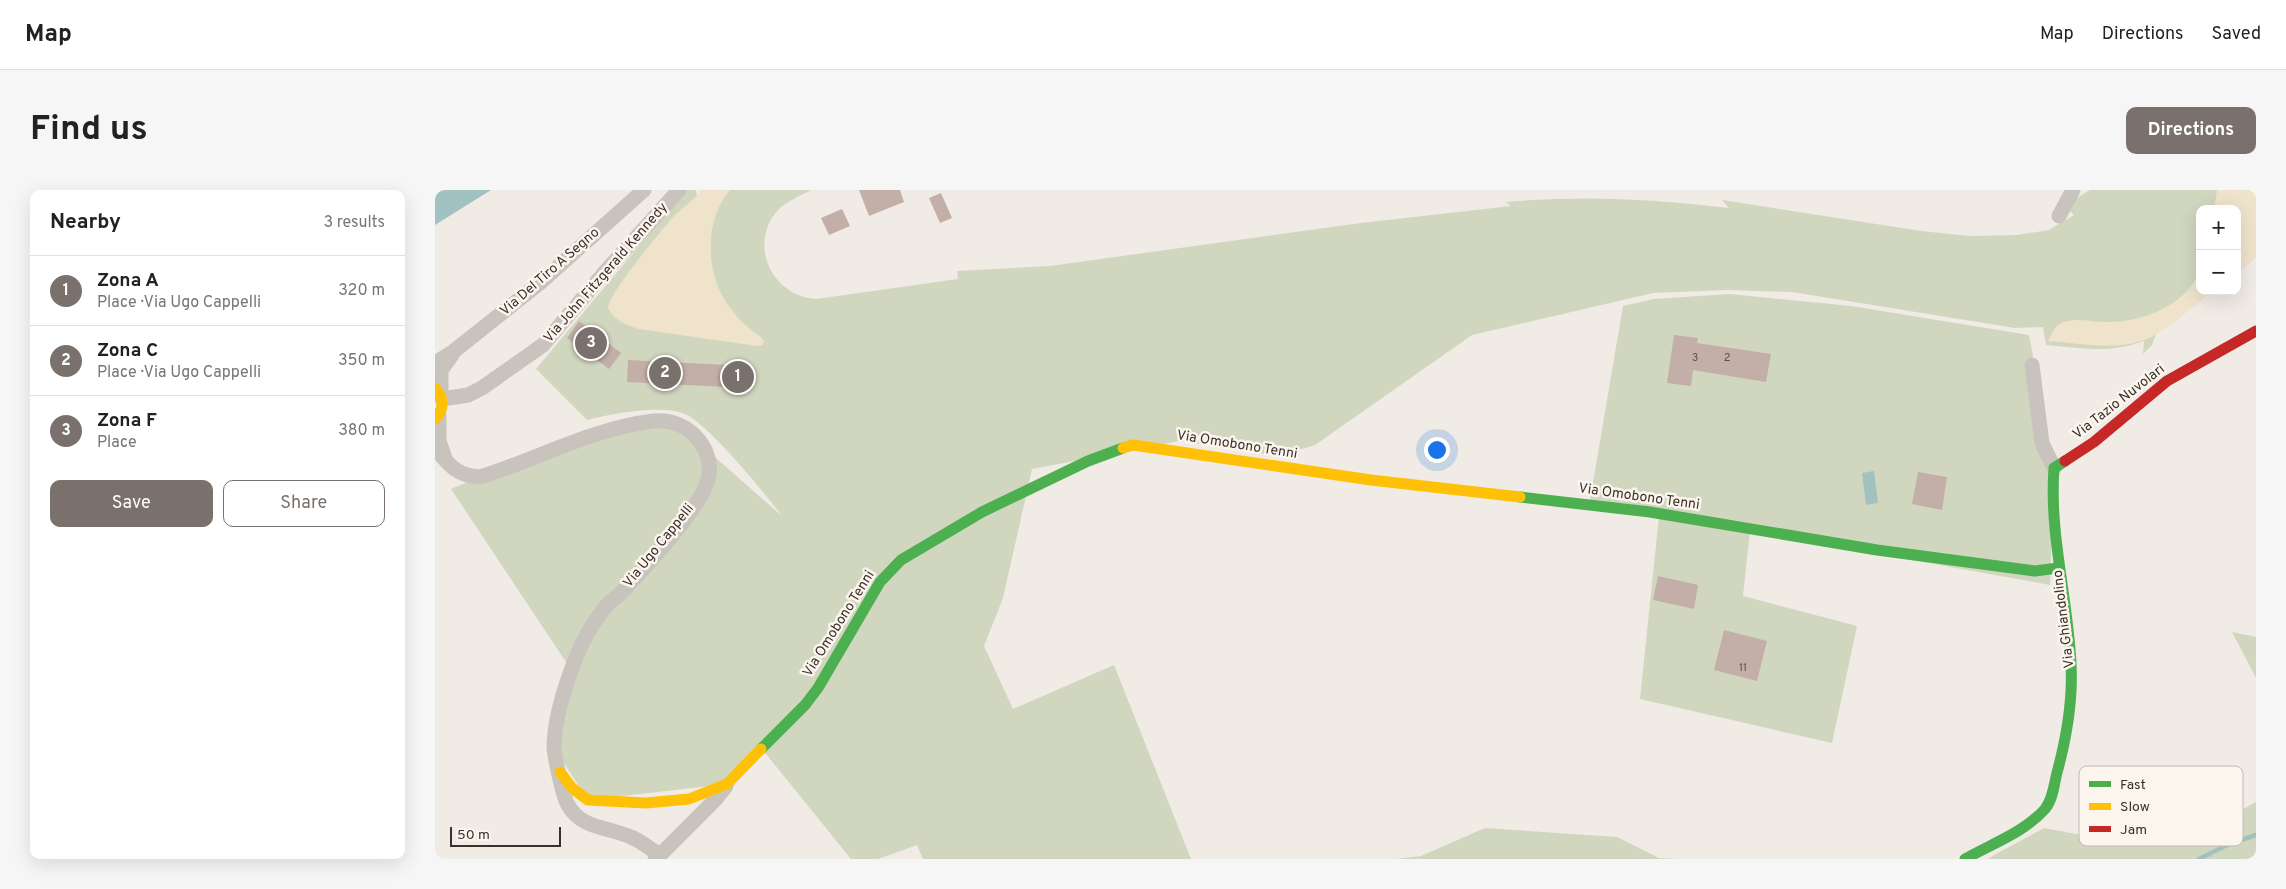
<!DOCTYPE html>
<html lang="en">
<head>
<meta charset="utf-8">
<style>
	:root { --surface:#fff; --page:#f6f6f6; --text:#222; --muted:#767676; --line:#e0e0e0; --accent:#7a716c }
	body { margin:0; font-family:Overpass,sans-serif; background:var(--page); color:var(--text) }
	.controls { position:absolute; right:15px; top:15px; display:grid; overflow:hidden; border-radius:10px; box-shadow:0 5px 20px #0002 }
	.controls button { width:45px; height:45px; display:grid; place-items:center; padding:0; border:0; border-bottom:1px solid var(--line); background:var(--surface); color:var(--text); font:25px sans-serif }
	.scale { position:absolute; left:15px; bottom:12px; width:111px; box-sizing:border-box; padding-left:5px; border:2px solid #3b302b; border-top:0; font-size:14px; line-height:18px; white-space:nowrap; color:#3b302b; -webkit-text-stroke:4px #fbf5ee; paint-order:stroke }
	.you { position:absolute; left:1001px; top:259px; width:18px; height:18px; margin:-12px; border:4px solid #fff; border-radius:50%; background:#1a73e8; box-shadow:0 0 0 8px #1a73e833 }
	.badge { display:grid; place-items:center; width:32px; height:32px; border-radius:50%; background:var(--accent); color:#fff; font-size:16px; font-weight:700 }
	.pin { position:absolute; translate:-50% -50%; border:2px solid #fff; box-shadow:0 1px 5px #0006 }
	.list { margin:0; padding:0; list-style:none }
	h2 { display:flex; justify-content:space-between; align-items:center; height:65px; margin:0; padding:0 20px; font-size:21px }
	h2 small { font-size:16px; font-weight:400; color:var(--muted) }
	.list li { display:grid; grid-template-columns:32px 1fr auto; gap:15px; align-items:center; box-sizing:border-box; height:70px; padding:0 20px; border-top:1px solid var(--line) }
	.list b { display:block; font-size:19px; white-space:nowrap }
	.list p { margin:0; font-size:16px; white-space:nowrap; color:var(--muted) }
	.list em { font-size:16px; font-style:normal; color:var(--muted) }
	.actions { display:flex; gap:10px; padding:15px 20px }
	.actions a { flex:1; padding:11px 0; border:1px solid var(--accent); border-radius:10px; text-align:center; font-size:18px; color:var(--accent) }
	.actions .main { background:var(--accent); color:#fff }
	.map { position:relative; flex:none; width:1821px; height:669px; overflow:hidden; border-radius:10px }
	header { display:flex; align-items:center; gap:30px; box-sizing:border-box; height:70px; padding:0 25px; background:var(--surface); border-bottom:1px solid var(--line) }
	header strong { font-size:24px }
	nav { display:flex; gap:28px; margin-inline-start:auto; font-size:18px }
	.intro { display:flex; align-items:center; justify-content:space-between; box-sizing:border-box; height:120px; padding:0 30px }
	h1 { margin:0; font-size:35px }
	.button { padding:12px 22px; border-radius:10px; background:var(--accent); color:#fff; font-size:18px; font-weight:700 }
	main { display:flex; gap:30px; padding:0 30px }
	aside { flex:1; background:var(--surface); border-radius:10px; box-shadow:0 5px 20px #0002 }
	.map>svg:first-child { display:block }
	.green { fill:#d1d6bf }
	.sand { fill:#efe3cc }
	.water { fill:#a1c2c1 }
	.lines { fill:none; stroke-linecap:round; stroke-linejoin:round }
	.stream { stroke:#a1c2c1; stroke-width:4.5 }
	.building { fill:#c3afa7 }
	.street { stroke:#c9c3be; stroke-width:15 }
	.fast { stroke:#4caf50; stroke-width:11 }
	.slow { stroke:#ffc107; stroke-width:11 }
	.jam { stroke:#c62828; stroke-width:11 }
	.labels { text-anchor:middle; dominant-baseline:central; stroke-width:5; stroke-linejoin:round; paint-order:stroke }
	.number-label { font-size:11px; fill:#5d504a }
	.street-label { font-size:14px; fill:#3b302b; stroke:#fbf5ee }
	.key { fill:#fbf5ee; stroke:#c1bab4; stroke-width:1 }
	.key-label { font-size:14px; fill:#3b302b }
</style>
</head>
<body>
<header>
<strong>Map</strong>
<nav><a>Map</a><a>Directions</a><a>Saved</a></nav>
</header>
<div class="intro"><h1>Find us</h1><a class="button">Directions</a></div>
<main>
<aside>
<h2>Nearby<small>3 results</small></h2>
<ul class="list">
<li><span class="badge">1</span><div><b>Zona A</b><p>Place · Via Ugo Cappelli</p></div><em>320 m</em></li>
<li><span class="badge">2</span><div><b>Zona C</b><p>Place · Via Ugo Cappelli</p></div><em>350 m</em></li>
<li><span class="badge">3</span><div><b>Zona F</b><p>Place</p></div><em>380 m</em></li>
</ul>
<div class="actions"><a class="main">Save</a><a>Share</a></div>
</aside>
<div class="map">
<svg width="1821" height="669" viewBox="0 0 1821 669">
	<rect width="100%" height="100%" fill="#f0ebe5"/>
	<g class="green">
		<path d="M251 0H261L262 7 267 0H376C365 6 352 11 343 20 317 48 330 93 366 106 370 108 376 108 381 109L523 89 522 81 615 76 926 33 1076 16 1071 12C1150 5 1216 9 1294 18L1287 10 1486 41 1535 46 1582 45 1614 40 1639 25 1633 19 1642 8 1655 0H1821V67L1802 83V19H1765V101H1778L1721 144 1717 155 1708 164 1709 151C1676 164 1644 158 1611 155L1608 137 1580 138 1357 102 1293 100 1218 103 1037 145 880 255 860 261 837 265 744 251 597 279 568 408 549 456 578 519 679 475 756 669H488L482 655 443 669H416L327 559 292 594 153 610 119 558 137 481 16 299 45 287 220 231 240 232 347 326C330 303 273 234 250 224 226 214 176 224 152 230L101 179Z"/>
		<path d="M1294 104 1416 116 1594 145 1619 278 1615 395 1315 341 1308 406 1422 436 1397 553 1205 509 1224 326 1154 316 1188 116 1219 109Z"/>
		<path d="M1797 442 1821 447V488Z"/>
		<path d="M1821 612V669H1552L1609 638 1678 651 1711 633H1718L1737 623 1776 625 1801 623Z"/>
		<path d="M1050 638 1182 647 1224 668 1240 669H961L986 666Z"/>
	</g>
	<g class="sand">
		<path d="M267 0H295C268 31 270 87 296 119 302 127 308 133 315 139 320 144 326 145 329 151L327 155 322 156 204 139C191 135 180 131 173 118 174 103 228 38 241 24 250 16 259 10 267 0Z"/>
		<path d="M1782 0H1821V67L1802 83V19H1779Z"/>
		<path d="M1765 80V101H1778C1759 115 1730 143 1709 150 1679 161 1643 153 1613 151 1617 144 1619 136 1627 133 1640 127 1655 132 1669 132 1705 133 1751 117 1765 80Z"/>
	</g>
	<g class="water">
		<path d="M0 0H56L0 35Z"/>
		<path d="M1439 281 1443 313 1431 315 1427 283Z"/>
	</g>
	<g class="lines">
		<path class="stream" d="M1764 669 1792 655 1821 645"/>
	</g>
	<g class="building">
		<path d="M424 0H465L469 12 434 26Z"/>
		<path d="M506 3 517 28 505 33 494 8Z"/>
		<path d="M407 19 415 36 394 45 386 28Z"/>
		<path d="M144 131 186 163 174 179 132 148Z"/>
		<path d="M1239 145 1263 148 1262 153 1336 164 1331 192 1258 180 1256 196 1232 193Z"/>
		<path d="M193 170 313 176 311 198 192 192Z"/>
		<path d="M1483 282 1512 287 1507 320 1477 314Z"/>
		<path d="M1223 386 1263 395 1259 419 1218 410Z"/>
		<path d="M1289 440 1332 451 1322 491 1279 480Z"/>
	</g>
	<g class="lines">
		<g class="street">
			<path d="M1624 26 1638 0"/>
			<path d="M0 173 19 161 106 92 209 0"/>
			<path d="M1597 175 1607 253 1619 278"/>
			<path d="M6 205V180L17 165"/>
			<path d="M7 209 33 205 47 198 108 155 169 83 244 0"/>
			<path d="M4 225V251L10 268"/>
			<path d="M0 258C14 275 22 286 45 287 103 269 158 238 219 231 255 227 286 264 270 298 255 329 213 374 189 400 181 408 171 414 165 424 142 454 120 518 119 556 119 565 128 607 133 615 146 639 174 637 196 647 206 651 215 659 225 665L220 669"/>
			<path d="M225 665 280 610 291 596"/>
		</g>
		<g class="fast">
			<path d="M1085 307 1215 322 1442 360 1600 381 1623 378"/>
			<path d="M326 559 370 515 383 498 445 392 466 370 547 322 653 271 688 258"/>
			<path d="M1530 669C1556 654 1590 642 1610 619 1619 608 1619 592 1623 579 1632 545 1638 510 1636 474 1633 408 1614 345 1619 278L1630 271"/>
		</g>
		<g class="slow">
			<path d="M0 198C9 208 10 219 0 229"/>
			<path d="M688 258 698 255 936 290 1085 307"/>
			<path d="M125 582 137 598 153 610 211 613 254 609 292 594 326 559"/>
		</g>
		<path class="jam" d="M1630 271 1659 252 1732 191 1821 141"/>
	</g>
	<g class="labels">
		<g class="number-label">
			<text x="1260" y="168">3</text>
			<text x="1292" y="168">2</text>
			<text x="1308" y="478">11</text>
		</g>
		<g class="street-label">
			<text transform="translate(115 82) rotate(-41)">Via Del Tiro A Segno</text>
			<text transform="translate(171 83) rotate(-49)">Via John Fitzgerald Kennedy</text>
			<text transform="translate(1684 212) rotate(-38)">Via Tazio Nuvolari</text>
			<text transform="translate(802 255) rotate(9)">Via Omobono Tenni</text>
			<text transform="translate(1204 307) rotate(8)">Via Omobono Tenni</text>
			<text transform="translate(224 356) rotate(-51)">Via Ugo Cappelli</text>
			<text transform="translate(1629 429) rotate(-97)">Via Ghiandolino</text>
			<text transform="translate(404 434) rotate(-58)">Via Omobono Tenni</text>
		</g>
	</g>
	<rect x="1644" y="576" width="164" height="80" rx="8" class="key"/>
	<rect x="1654" y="591" width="22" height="6" fill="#4caf50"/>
	<rect x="1654" y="613" width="22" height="7" fill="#ffc107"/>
	<rect x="1654" y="636" width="22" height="6" fill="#c62828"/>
	<g class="key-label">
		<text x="1685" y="599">Fast</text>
		<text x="1685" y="621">Slow</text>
		<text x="1685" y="644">Jam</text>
	</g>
</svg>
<div class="controls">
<button>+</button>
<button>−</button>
</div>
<div class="scale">50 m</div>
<div class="you"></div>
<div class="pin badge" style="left:303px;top:187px">1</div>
<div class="pin badge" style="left:230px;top:183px">2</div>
<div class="pin badge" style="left:156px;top:153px">3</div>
</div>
</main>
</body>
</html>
